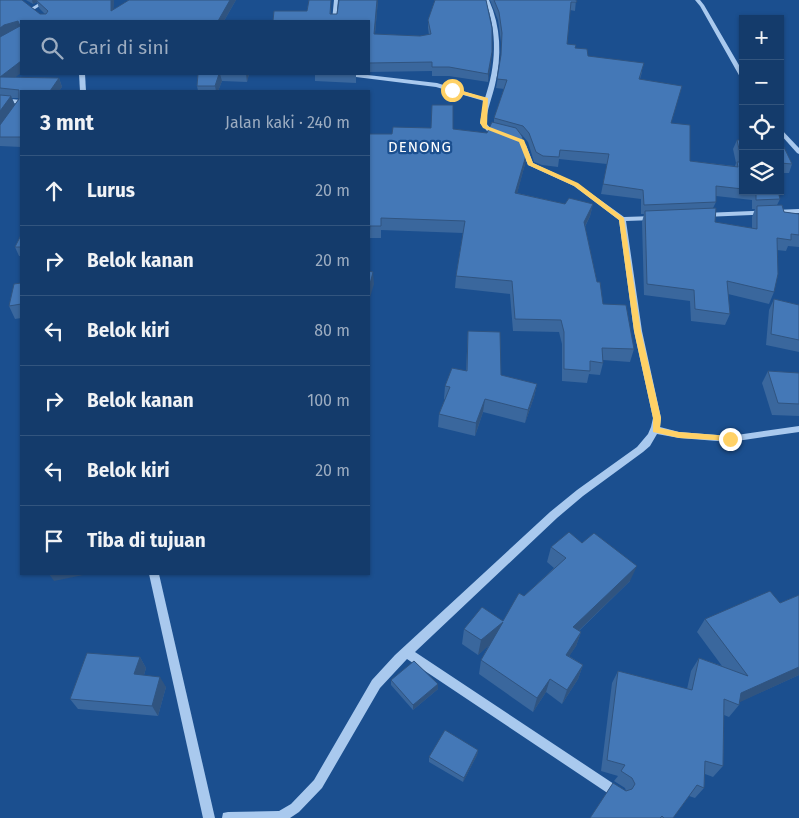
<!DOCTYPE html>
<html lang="id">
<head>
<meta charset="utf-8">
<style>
	:root { --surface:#143b6b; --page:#1d4271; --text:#f1f3f6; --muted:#9dadc1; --line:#33557e }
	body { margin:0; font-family:"Fira Sans",sans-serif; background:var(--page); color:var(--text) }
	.controls { position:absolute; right:15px; top:15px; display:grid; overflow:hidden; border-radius:0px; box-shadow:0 1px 4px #0004 }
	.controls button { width:45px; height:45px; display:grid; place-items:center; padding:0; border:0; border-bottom:1px solid var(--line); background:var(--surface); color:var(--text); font:25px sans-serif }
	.stop { position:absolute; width:15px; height:15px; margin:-11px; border:4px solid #ffd166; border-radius:50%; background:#fff }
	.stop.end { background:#ffd166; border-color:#fff; box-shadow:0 1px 5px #0008 }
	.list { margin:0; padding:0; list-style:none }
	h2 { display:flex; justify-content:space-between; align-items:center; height:65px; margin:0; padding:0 20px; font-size:21px }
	h2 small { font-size:16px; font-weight:400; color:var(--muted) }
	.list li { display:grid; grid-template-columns:32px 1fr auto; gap:15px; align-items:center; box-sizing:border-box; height:70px; padding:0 20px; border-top:1px solid var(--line) }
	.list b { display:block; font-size:19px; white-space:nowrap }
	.list em { font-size:16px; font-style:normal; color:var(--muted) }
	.icon { flex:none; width:28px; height:28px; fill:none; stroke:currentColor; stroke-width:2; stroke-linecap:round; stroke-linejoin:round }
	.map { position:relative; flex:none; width:799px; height:818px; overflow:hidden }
	.search { position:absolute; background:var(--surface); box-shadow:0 1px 4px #0004; left:20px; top:20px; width:350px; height:55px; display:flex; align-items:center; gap:12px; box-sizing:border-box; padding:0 18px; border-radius:0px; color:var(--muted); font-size:19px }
	.panel { position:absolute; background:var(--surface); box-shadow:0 1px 4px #0004; left:20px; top:90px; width:350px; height:485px; border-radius:0px }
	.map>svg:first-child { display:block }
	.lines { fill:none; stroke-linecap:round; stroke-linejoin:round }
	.minor { fill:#a9c9ee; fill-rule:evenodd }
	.wall { fill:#3a679d; fill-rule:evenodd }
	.shaded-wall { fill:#305480 }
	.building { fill:#4478b7; stroke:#305480 }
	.route { fill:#ffd166 }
	.labels { text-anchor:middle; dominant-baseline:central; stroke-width:4.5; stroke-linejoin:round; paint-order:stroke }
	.far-quarter-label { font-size:15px; letter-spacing:1px; fill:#fff; stroke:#1b4f8f }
</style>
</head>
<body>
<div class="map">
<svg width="799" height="818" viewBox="0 0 799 818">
	<rect width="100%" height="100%" fill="#1b4f8f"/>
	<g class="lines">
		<g class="minor">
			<path d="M44 0H49L35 9 31 8Z"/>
			<path d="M334 0H338L336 21H332Z"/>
			<path d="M485 0H489C501 27 502 56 495 85 492 98 487 109 486 123L491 129 502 132V134L487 131 480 123 484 101 436 87 348 76 345 74H359L437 83 485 98C496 66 498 32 485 0Z"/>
			<path d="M695 0H700L704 5 743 72V79L740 77 700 6Z"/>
			<path d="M79 74H85L86 91H80Z"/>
			<path d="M0 98 21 100V104L0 102Z"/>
			<path d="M780 128 799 148V154L797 153 780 134Z"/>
			<path d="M523 143 526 145 533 163 578 184 624 217 654 216 657 218 654 220 626 221 642 331 661 418 660 427 679 432 730 436 799 426V432L730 442 679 438 657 434 650 446 643 452 583 496 557 518 415 652 623 790 625 794 623 798 619 800 615 798 407 659 380 688 322 788 299 812 290 818H222L223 813 228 812 279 811 291 804 314 780 372 680 395 655 550 512 577 490 637 447 648 434 651 427 653 418 634 331 619 220 574 186 528 165 520 145Z"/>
			<path d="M799 209V213L704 217 701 215 704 213Z"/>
			<path d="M149 574H159L215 818H203Z"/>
		</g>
	</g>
	<g class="wall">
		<path d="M0 0 40 14H45L39 8 37 2 33 4 26 0H114L113 10 129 0H236L224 21H21L15 77 59 78 62 87 59 91H21V147L0 146ZM12 98H19L15 105Z"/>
		<path d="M309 0H331V14H337L339 0H378L375 34 420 36 429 35 428 28V20L435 0H486L492 28 491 61 488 82 449 76H432V71L369 72V21H273L274 11H307Z"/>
		<path d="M490 0H576L575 11 570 10 567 44 588 56 642 72 640 79 671 123 690 161 735 166 736 163 733 149 737 140H743V191H778L780 199 777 205 784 212 799 214V247L788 246 786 251 777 250 774 292 769 304 728 294 730 314 725 325 691 321 690 301 644 295 642 222 644 214H641V199L601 194 607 164 559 159 558 167 542 165 534 162 528 142 522 135 520 134 527 152 525 164 517 193 565 204H593L590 216 585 227 597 282 603 304 634 349 630 362 603 360V363L600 375 589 374 587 383 562 381V344L559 332 513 331 510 294 455 288 456 276 463 233 381 230V238H370L369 250V134H392L453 129 487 133 494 123V118L504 89 496 88 501 59V42L498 20ZM716 196 752 200V209H755L752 217V228L715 222 713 208 716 202Z"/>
		<path d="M198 74H249L247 82 222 81 218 91H198L197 86Z"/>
		<path d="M315 74H356V83L315 81Z"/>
		<path d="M780 142 792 164 789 173H780Z"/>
		<path d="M21 235V256H19L15 247Z"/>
		<path d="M21 283V318L15 319 9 306Z"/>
		<path d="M774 299 799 305V352L766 345 769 310Z"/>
		<path d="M468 331 501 375 537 384 534 397 525 423 483 412 475 436 438 427 439 414 445 399H444L445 386 466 371Z"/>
		<path d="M768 371 799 373V416L772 415 762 383Z"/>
		<path d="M551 547 630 581 579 631 581 632 576 646 569 656 583 665 578 679 562 704 546 692 533 712 479 674 481 660 489 645 478 655 462 644 464 629 503 621 524 596 554 568 547 562Z"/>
		<path d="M799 595V675L739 702V705L729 717 724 715 723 766 713 777 705 774 704 788 695 798 689 796 673 818H590L626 791 625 788 614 781 618 776 601 771 612 683 618 671 687 689 691 671 699 658 722 666 697 632 705 619 780 603Z"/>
		<path d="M140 657 146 668 144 675 166 687 158 716 78 709 70 699Z"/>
		<path d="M391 680 438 684V689L413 710 391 685Z"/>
		<path d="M478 750 477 755 463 782 429 762V757Z"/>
	</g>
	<g class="shaded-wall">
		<path d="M32 0H36L37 2 33 4Z"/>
		<path d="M111 0H114L113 20 111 11Z"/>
		<path d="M230 0H236L224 21H218Z"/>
		<path d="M377 0H378L374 43V34Z"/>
		<path d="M18 21 20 29 0 39V28L4 25Z"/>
		<path d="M492 52 491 61 488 82V74Z"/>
		<path d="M21 61V73L4 86 0 77Z"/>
		<path d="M219 74H220L222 81 218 91H216L215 86Z"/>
		<path d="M246 74H249L247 82Z"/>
		<path d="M59 78 62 87 59 91H50Z"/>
		<path d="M11 96 15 105 0 126V111Z"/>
		<path d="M527 152 525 164 514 205 515 193Z"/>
		<path d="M593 204 590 216 581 234 584 222Z"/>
		<path d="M370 226V238L369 250V235Z"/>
		<path d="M373 272 374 284 369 301V288Z"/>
		<path d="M537 384 534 397 525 423 528 410Z"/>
		<path d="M485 399 483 412 475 436 476 423Z"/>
		<path d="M637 566 630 581 568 641 573 627Z"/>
		<path d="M49 574H88L54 581Z"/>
		<path d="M503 622 500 636 478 655 481 640Z"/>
		<path d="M581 632 576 646 561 669 566 655Z"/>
		<path d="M140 657 146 668 141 685 134 674Z"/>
		<path d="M583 665 578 679 562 704 567 690Z"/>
		<path d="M799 667V675L736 704 741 693Z"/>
		<path d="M160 677 166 687 158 716 152 706Z"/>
		<path d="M550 679 546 692 533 712 537 698Z"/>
		<path d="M438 684V689L413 710V705Z"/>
		<path d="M478 750 477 755 463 782 464 778Z"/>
	</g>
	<g class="building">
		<path d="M0 0H22L40 14H46L48 11 36 0H111V11L129 0H230L218 21H21V61L0 77 59 78 50 91H21V137H0V125L19 99V90L0 88V37L20 26 18 21 4 25 0 28Z"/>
		<path d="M309 0H331L330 14H337L339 0H377L374 34 420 36 431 34 428 20 435 0H486L492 28V52L488 74 449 67H432V62L369 63V21H273L274 11H307Z"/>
		<path d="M494 0H576L577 2H571L567 44 576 45 575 48 587 49 588 56 644 63 639 79 682 86 671 123 690 125V161L738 167 737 162H742L737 140H743V189L716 186V202L644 205 643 190 603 184 609 154 560 150 559 157 543 156 536 152 529 133 523 126 494 118 507 80 497 79 501 55 502 33 499 12Z"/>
		<path d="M198 74H219L215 86H197Z"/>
		<path d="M0 95 11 96 0 111Z"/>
		<path d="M432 105H453V129L487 133 492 122 516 128 522 136 527 152 515 193 565 204 569 198 593 204 584 222 597 282H600L603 304 626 305 634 349 602 348 603 363 590 361V371L564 369V332L561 320 515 319 512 281 456 276 465 221 381 218V226H370L369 235V134H392L393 127 431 128Z"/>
		<path d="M780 142 782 143 792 164 780 163Z"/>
		<path d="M756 191H778L780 199 756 200Z"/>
		<path d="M782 205 784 212 799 214V235L791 234V240L777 238 778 274 774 292 727 281 730 314 695 309 694 290 647 284 645 211 716 208 715 222 757 229V206Z"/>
		<path d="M21 235V247H15Z"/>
		<path d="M369 271 373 272 369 288Z"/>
		<path d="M21 283V304L9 306 14 284Z"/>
		<path d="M774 299 799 305V340L771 334Z"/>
		<path d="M468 331 500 332 501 375 537 384 528 410 485 399 476 423 439 414 450 387 445 386 452 368 467 371Z"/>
		<path d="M768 371 799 373V404L778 403Z"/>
		<path d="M569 532 582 543 594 533 637 566 573 627 581 632 566 655 583 665 567 690 550 679 537 698 481 660 503 622 481 640 464 629 482 607 503 621 519 593 524 596 566 558 551 547Z"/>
		<path d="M770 591 780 603 799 595V667L741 693 739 705 724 699 723 766 705 761 704 788 697 785 673 818H664L662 816 660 818H590L613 783 626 791 632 789 635 784 632 778 621 771 625 765 607 760 618 671 692 690 699 658 748 676 705 619Z"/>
		<path d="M87 653 140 657 134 674 160 677 152 706 70 699Z"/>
		<path d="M414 661 438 684 413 705 391 680Z"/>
		<path d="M445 730 478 750 464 778 429 757Z"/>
	</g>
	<path class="route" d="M452 88 488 98 487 126 524 140 533 163 578 183 624 218 641 331 661 418 660 428 679 432 730 436 734 439 733 441 679 438 653 432V418L634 331 619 220 574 186 528 165 519 142 483 128 480 123 483 100 450 91Z"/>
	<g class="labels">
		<g class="far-quarter-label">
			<text x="420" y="147">DENONG</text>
		</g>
	</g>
</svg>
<div class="controls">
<button>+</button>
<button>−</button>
<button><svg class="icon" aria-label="locate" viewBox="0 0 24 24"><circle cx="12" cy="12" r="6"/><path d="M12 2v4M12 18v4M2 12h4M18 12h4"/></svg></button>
<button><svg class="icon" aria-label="layers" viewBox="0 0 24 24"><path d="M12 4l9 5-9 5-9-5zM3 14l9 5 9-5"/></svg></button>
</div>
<div class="stop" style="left:452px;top:90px"></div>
<div class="stop end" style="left:730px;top:439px"></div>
<div class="search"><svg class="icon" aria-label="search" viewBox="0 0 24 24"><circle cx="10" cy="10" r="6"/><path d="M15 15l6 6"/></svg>Cari di sini</div>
<section class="panel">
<h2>3 mnt<small>Jalan kaki · 240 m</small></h2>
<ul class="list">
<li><svg class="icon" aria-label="ahead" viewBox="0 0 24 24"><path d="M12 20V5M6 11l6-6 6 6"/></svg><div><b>Lurus</b></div><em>20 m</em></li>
<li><svg class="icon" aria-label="right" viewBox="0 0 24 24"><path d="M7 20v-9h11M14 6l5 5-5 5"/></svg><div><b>Belok kanan</b></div><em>20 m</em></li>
<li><svg class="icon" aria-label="left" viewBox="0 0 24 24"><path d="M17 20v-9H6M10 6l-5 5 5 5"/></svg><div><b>Belok kiri</b></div><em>80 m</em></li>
<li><svg class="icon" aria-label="right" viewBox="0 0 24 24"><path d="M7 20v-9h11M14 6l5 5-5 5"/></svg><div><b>Belok kanan</b></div><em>100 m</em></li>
<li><svg class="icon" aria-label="left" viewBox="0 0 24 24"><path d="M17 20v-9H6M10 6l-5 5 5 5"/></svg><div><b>Belok kiri</b></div><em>20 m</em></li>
<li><svg class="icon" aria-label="arrive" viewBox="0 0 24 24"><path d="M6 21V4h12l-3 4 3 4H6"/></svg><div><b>Tiba di tujuan</b></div></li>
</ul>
</section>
</div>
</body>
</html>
